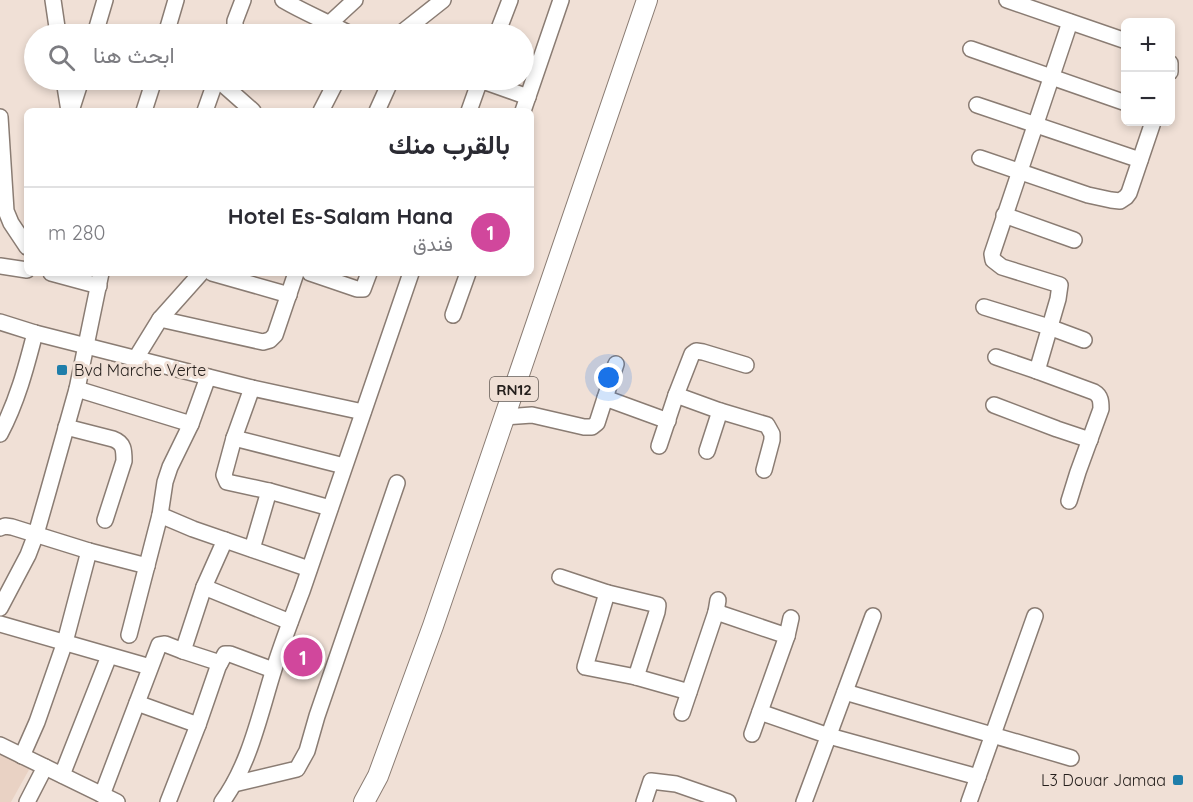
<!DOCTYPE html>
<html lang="ar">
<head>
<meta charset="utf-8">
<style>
	:root { --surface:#fff; --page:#f7f7f7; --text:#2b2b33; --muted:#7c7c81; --line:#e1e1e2; --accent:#1f7eaa }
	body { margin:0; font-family:Quicksand,Vazirmatn,sans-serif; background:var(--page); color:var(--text); direction:rtl }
	.controls { position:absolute; right:18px; top:18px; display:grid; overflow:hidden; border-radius:9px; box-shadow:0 3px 9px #0003 }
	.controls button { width:54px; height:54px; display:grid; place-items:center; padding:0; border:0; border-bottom:2px solid var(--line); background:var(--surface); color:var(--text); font:30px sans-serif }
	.you { position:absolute; left:609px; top:378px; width:21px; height:21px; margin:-15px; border:4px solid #fff; border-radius:50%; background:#1a73e8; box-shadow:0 0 0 9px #1a73e833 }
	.badge { display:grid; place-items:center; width:39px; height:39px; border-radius:50%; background:var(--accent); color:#fff; font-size:20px; font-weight:700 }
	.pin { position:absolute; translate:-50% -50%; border:3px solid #fff; box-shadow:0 2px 6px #0006 }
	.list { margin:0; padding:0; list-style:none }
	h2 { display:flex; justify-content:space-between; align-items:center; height:78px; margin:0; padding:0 24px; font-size:26px }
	h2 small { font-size:20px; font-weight:400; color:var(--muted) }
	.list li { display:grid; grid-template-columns:39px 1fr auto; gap:18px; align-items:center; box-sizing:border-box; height:90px; padding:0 24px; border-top:2px solid var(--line) }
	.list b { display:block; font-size:22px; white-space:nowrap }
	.list p { margin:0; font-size:20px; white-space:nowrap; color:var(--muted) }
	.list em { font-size:20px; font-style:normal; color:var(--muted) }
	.icon { flex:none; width:33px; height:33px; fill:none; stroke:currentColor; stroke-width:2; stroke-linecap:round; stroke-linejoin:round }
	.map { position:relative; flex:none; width:1193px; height:802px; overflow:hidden; direction:ltr }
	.search { position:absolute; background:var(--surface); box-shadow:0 3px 9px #0003; left:24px; top:24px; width:510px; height:66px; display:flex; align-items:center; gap:15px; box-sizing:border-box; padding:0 21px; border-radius:33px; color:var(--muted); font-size:22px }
	.panel { position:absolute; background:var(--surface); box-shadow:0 3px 9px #0003; left:24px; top:108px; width:510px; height:168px; border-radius:9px; direction:rtl }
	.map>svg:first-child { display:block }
	.built { fill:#e9d2c4 }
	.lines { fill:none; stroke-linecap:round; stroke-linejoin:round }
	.minor-casing { stroke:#8a7c73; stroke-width:18 }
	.major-casing { stroke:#8a7c73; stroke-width:22 }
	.minor { stroke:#fff; stroke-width:15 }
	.major { stroke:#fff; stroke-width:20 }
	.poi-dot { fill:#1f7eaa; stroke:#f0e0d6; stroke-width:2 }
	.labels { text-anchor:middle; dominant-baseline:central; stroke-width:6; stroke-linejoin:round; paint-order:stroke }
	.shield { fill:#f0e0d6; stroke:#625954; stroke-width:1.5 }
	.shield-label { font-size:15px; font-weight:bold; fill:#251f1c }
	.poi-label { font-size:16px; fill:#251f1c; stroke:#f0e0d6; text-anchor:start }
</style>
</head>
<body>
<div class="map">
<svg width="1193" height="802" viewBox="0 0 1193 802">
	<rect width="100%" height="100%" fill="#f0e0d6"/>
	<path class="built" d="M0 755 30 768 11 802H0Z"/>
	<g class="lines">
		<defs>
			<g id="minor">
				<path d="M53 0 58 34"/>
				<path d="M283 0C305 13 328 22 350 34"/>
				<path d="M1007 0 1126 41"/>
				<path d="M330 23 355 0"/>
				<path d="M95 34 105 0"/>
				<path d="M166 34 176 0"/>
				<path d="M239 34 235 31V21L243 0"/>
				<path d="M400 34 443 0"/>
				<path d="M497 34 510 0"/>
				<path d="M971 49 1126 103"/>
				<path d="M1170 63V72"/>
				<path d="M64 80 69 111"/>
				<path d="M218 80 253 111"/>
				<path d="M473 80H480L528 97"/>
				<path d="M977 105 1140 160"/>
				<path d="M71 111 81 80"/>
				<path d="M144 111 154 80"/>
				<path d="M205 111 216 80"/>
				<path d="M321 111 337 80"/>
				<path d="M377 111 391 80"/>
				<path d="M469 111 480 80"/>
				<path d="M523 111 561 0"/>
				<path d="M0 117 6 211 11 223 27 247"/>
				<path d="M980 158 1088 195 1111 200 1120 201 1126 197 1129 193 1153 122"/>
				<path d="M1004 215 1074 240"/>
				<path d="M0 266 27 270"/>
				<path d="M51 273 99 286"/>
				<path d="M212 273 289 295"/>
				<path d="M310 273 357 289H363L369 273"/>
				<path d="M984 307 1049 327 1084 340"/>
				<path d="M453 315 468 273"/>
				<path d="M160 319 201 273"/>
				<path d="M0 322 35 333 252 388 363 412"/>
				<path d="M996 357 1037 371"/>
				<path d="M136 358 160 319 263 342 270 340 275 335 296 273"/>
				<path d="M208 377 191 424 170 467 165 482 160 515 193 529 309 569"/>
				<path d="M252 388 234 438 224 475 227 482 269 491 330 508"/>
				<path d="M77 389 191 424"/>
				<path d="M676 395 720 411 767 425 772 434V440L764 470"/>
				<path d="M605 398 668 421"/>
				<path d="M994 405 1057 429 1090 440"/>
				<path d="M505 417 532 415 584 427H592L597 423 616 364"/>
				<path d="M66 427 113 439C124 443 124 450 124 461L105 520"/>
				<path d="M0 434C17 402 26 368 35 333"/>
				<path d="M234 438 344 466"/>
				<path d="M659 446 676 395 692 354 696 351 703 352 746 365"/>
				<path d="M707 451 720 411"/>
				<path d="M1069 501 1078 472 1101 409C1101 402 1101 396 1094 392L1037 371 1058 299 1060 285 1002 267 993 260 992 254 1070 22"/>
				<path d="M0 528 5 526 12 527 89 551 147 566"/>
				<path d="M225 540 204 587 290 622"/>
				<path d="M252 549 269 491"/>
				<path d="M560 577 608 593 658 605 657 612 636 677"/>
				<path d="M204 587 183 651 220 663"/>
				<path d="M607 593 585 667 636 677 689 692"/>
				<path d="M0 608 28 555 36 534 48 492 77 389 101 273"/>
				<path d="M716 612 787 636"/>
				<path d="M0 624 150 667"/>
				<path d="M129 635 160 515"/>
				<path d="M845 692 1071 758"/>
				<path d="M137 703 198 725"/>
				<path d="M760 712 829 736 978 777"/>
				<path d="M682 713 716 612 718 600"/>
				<path d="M752 734 787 636 791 618"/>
				<path d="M0 745 117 802"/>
				<path d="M22 756 37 722 65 642 89 551"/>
				<path d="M62 775 109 656"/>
				<path d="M234 784 297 769 307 751 317 716 397 483"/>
				<path d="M102 795 159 645 165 644 183 651"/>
				<path d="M27 802 45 767"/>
				<path d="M168 802 198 725 218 667 225 654H230L273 670"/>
				<path d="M222 802C250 764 260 713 274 669 282 643 292 617 302 591L411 273"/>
				<path d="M644 802 651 781 676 784 728 802"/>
				<path d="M804 802 873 616"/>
				<path d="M969 802 1035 616"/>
			</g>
			<path id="major" d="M364 802 378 776 433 626 647 0"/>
		</defs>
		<use href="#minor" class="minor-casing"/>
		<use href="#major" class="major-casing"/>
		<use href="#minor" class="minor"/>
		<use href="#major" class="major"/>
	</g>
	<g class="poi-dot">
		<rect x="56" y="364" width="12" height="12" rx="3"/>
		<rect x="1172" y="774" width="12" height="12" rx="3"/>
	</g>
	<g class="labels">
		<rect class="shield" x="490" y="377" width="48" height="24" rx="4.5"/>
		<g class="shield-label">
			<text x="514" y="389">RN12</text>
		</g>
		<g class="poi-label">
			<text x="74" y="370">Bvd Marche Verte</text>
			<text x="1166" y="780" text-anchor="end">L3 Douar Jamaa</text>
		</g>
	</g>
</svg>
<div class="controls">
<button>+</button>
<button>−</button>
</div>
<div class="you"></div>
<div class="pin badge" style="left:303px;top:657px;background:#d1479c">1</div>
<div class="search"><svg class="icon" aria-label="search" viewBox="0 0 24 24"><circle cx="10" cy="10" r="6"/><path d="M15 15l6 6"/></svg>ابحث هنا</div>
<section class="panel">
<h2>بالقرب منك<small></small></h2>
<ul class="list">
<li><span class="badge" style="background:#d1479c">1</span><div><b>Hotel Es-Salam Hana</b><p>فندق</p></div><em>280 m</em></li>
</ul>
</section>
</div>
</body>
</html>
